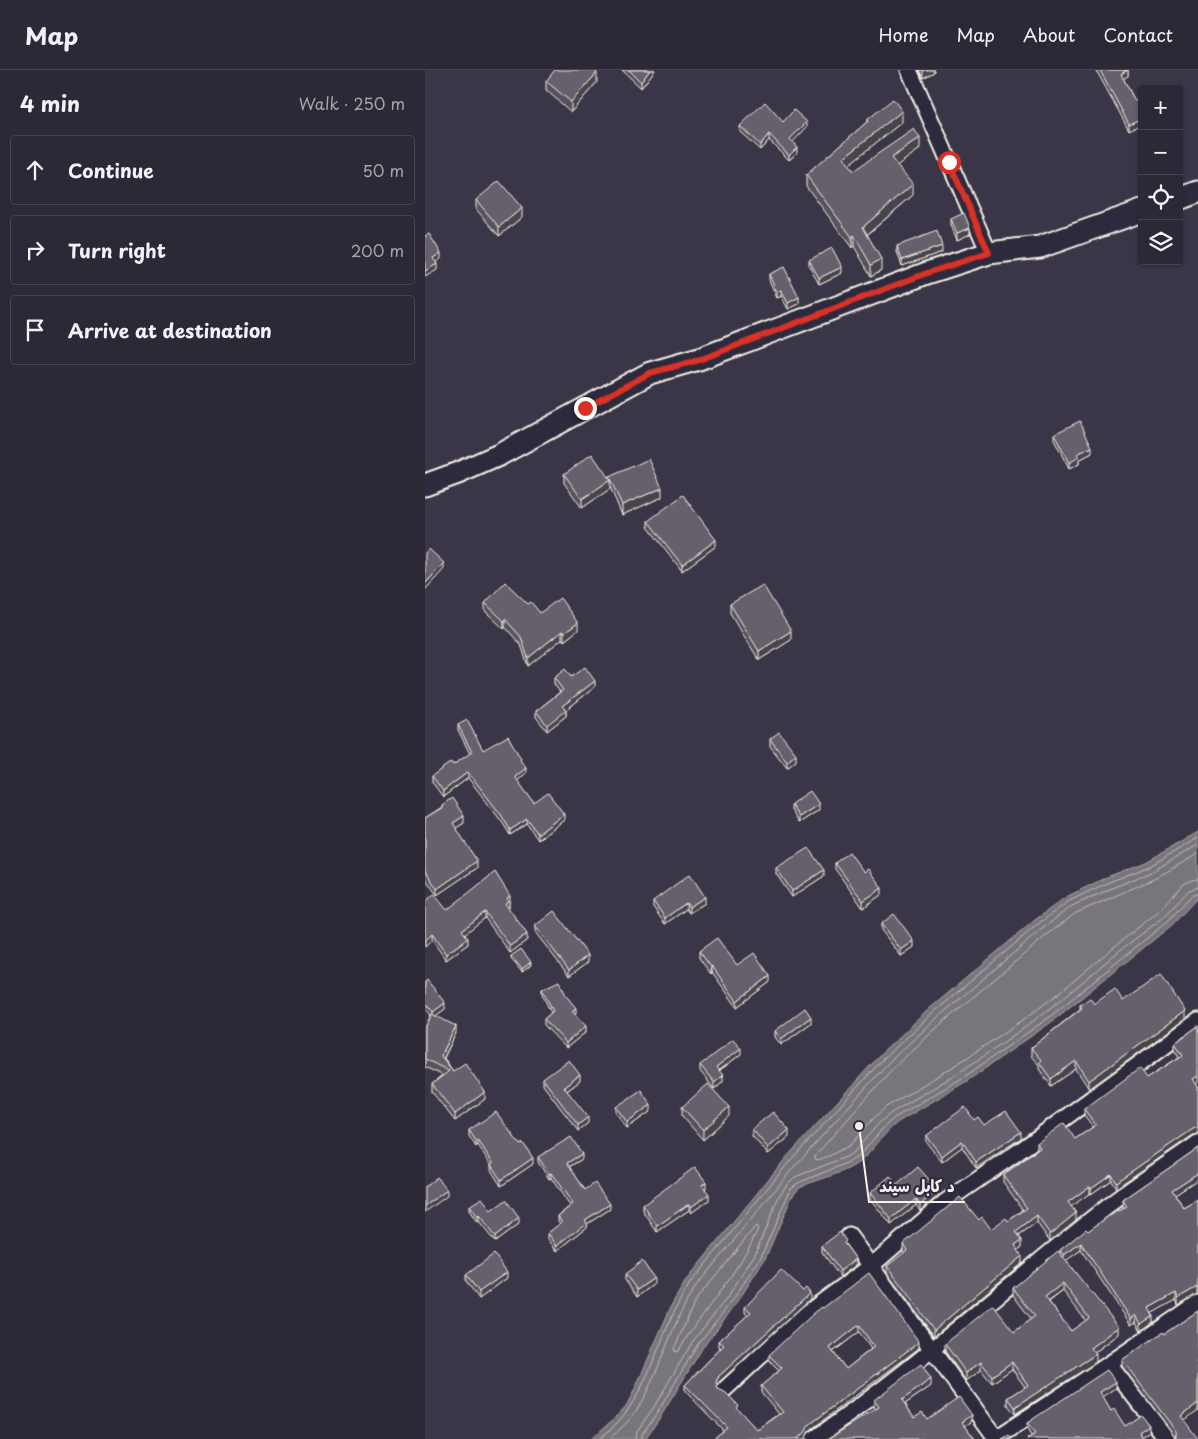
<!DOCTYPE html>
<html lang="en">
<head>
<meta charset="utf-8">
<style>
	:root { --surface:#2c2835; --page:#383441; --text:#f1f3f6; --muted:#a6a6ad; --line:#484450 }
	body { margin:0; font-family:"Playpen Sans","Playpen Sans Arabic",sans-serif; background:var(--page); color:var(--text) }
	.controls { position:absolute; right:15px; top:15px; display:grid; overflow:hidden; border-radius:5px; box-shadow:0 1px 4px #0004 }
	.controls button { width:45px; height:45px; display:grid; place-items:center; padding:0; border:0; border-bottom:1px solid var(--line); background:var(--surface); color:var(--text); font:25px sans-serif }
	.stop { position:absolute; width:15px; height:15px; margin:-11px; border:4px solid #d93025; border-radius:50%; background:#fff }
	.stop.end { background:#d93025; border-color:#fff; box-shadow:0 1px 5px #0008 }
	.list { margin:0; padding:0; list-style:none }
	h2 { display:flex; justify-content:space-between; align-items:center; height:65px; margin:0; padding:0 20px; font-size:21px }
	h2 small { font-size:16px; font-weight:400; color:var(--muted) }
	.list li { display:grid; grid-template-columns:32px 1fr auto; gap:15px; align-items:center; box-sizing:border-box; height:70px; margin:0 10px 10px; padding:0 10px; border:1px solid var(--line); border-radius:5px }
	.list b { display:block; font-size:19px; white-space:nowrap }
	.list em { font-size:16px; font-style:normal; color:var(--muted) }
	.icon { flex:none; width:28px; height:28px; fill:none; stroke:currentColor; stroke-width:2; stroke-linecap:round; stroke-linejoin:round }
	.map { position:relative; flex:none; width:773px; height:1369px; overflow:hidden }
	header { display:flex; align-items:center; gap:30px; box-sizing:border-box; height:70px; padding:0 25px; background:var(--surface); border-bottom:1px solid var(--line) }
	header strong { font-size:24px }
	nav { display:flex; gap:28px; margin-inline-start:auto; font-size:18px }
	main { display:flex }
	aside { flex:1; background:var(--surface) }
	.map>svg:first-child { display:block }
	.water { fill:#78747b; stroke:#aaa6a7 }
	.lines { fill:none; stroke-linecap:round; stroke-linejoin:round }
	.shore { stroke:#c2bfbc; stroke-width:1 }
	.street-casing { stroke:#f4f1e8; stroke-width:19 }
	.secondary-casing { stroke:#f4f1e8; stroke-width:25 }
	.street { stroke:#2f2a3d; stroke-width:15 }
	.secondary { stroke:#2f2a3d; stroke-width:21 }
	.wall { fill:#57535d; stroke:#f4f1e8; fill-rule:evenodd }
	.shaded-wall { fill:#47444c; stroke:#f4f1e8 }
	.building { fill:#65616c; stroke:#f4f1e8; fill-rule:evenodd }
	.route { stroke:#d93025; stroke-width:6 }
	.leader { fill:none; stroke:#f4f1e8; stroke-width:2 }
	.callout-dot { fill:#f4f1e8; stroke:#2f2a3d; stroke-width:2 }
	.callout-label { font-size:16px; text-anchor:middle; font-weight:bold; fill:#f4f1e8; stroke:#2f2a3d; stroke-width:4.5; stroke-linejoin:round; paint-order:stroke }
</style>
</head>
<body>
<header>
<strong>Map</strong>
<nav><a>Home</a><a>Map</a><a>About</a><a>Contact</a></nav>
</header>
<main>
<aside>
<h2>4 min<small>Walk · 250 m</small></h2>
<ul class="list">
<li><svg class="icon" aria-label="ahead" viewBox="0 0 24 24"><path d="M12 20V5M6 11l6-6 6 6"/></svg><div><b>Continue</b></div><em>50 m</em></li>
<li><svg class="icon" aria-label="right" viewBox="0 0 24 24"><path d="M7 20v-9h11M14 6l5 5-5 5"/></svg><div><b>Turn right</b></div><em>200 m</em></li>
<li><svg class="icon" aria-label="arrive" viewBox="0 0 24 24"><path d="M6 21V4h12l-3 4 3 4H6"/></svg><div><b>Arrive at destination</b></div></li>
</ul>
</aside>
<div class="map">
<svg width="773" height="1369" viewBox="0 0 773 1369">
	<rect width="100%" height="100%" fill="#3b3647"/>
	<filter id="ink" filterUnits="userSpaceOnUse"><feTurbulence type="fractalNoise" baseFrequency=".02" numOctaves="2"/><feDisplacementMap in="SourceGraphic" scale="10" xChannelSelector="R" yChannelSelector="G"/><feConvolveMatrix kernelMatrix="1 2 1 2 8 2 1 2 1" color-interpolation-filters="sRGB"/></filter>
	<g filter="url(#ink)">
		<path class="water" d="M773 762V827L747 855 625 953 542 1011 473 1052C459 1063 451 1077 438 1089 421 1104 395 1108 375 1117L370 1122 365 1131 340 1189 311 1234 278 1277 236 1346 220 1369H166L191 1347 201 1336 209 1321 248 1232 262 1209 360 1089 456 984 503 940 610 850 641 827 682 807 721 792Z"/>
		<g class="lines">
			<g class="shore">
				<path d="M773 784 729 809 651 843 622 865 516 954 469 997 390 1086V1089L393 1090 404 1086 425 1075 449 1048 461 1037 531 995 595 952 633 924 690 876 734 841 759 814 767 810 773 809"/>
				<path d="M331 1156 333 1159C313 1204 279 1239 253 1281L250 1282 249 1279 270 1231Z"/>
				<path d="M174 1369C226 1332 231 1263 266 1212L364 1092 459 988 507 944 613 854 644 831 684 812 723 797 773 768"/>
				<path d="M184 1369C194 1360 204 1352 211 1341 236 1302 245 1254 271 1216L369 1097 464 992 511 949 617 859 647 836 687 818 726 802 773 775"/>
				<path d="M210 1369 212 1361 227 1340 268 1271 302 1228 330 1184 354 1126 362 1114 370 1107 421 1087 430 1081 454 1053 466 1043 535 1002 599 958 637 929 694 881 739 847 764 820 773 817"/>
				<path d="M217 1369V1364L232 1343 273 1274 307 1231 336 1187 366 1118 373 1113 424 1092 434 1086 459 1057 469 1048 539 1007 622 949 743 851 765 827 773 823"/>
			</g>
			<defs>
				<g id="street">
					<path d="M484 0 564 183"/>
					<path d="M424 1166 571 1368"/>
					<path d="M684 1294 742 1369"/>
					<path d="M300 1319 382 1243 446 1196 520 1132 593 1082 773 951"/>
					<path d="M389 1369C492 1298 584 1213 683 1136 712 1114 743 1094 773 1073"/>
					<path d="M570 1369 684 1294 773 1233"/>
				</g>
				<g id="secondary">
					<path d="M754 129 773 122"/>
					<path d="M0 415 33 403 74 385 225 303 274 289 502 203 564 183 615 177 717 141"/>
				</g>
			</defs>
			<use href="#street" class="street-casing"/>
			<use href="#secondary" class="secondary-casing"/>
			<use href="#street" class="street"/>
			<use href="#secondary" class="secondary"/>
		</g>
		<g class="wall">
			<path d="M197 0H230L216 18Z"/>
			<path d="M494 0H509V2L498 8Z"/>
			<path d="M671 0H703V6L698 8 710 31 704 60Z"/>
			<path d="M121 11 172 12 146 42 121 20Z"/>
			<path d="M442 50 477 52 423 95 428 101 495 79 472 95 488 125 442 165 456 200 446 206 429 176 427 178 381 116V105L442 52Z"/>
			<path d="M358 52 382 57 367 72 372 83 364 90 344 70 335 80 315 62V56Z"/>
			<path d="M51 130 97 147 74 166 51 139Z"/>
			<path d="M526 149 545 164 532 170 526 155Z"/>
			<path d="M472 176 517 182 477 196 472 182Z"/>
			<path d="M384 190 417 203 394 214 384 196Z"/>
			<path d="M344 204 374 234 363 239 356 226 352 228 344 210Z"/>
			<path d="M629 364 667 383 654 390V394L644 399 629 370Z"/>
			<path d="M139 404 184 409V407L237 427 197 445 185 417V419L157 438 139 413Z"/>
			<path d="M223 451 291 476 257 501 223 457Z"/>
			<path d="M60 533 103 534 115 543 153 560 139 571 137 569 103 596 96 575 80 557 79 559 60 541Z"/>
			<path d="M305 534 366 570 334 590 305 543Z"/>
			<path d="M146 607 170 617 141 640V646L122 661 111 647V641L135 622 129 614V608Z"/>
			<path d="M33 655 58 680 96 692 101 703 92 711 109 733 139 750 113 770 102 754 85 765 77 752 43 708 18 727 7 712V706L28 695 45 684 33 660Z"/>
			<path d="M345 669 371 691 362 698 345 676Z"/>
			<path d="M366 734 394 740 374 753 366 740Z"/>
			<path d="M17 735 39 753 31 758 52 798 12 825 0 808V748L17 737Z"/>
			<path d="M410 793 439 802 457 824 438 838 410 799Z"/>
			<path d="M351 798 399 806 367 827 351 804Z"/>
			<path d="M228 831 280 833 264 843 261 839 240 854 228 837Z"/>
			<path d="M0 832 22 840 85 832 84 833V837L83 838 102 870 85 883 60 848 40 863 43 874 21 890 7 870 0 877Z"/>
			<path d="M456 854 489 877 476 886 456 860Z"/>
			<path d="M110 856 163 892 144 906 110 862Z"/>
			<path d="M274 881 345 912 312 937 287 902 286 904 274 888Z"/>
			<path d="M86 886 106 895 97 902 86 889Z"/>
			<path d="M0 912 20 939 10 946 31 963 19 988 28 1001 60 1029 30 1051 7 1022V1014L18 1006 0 997V958L6 945 0 938Z"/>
			<path d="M117 919 142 927 151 943 150 944 161 962 141 978 119 955V949L126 943 117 924Z"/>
			<path d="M698 931 760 949 664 1019 651 999 626 1016 614 999V995L606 986V978L655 939V935Z"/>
			<path d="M386 953 356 975 350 967V961Z"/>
			<path d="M773 956 771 1014 773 1017V1064L768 1065 691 1118 686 1110 666 1124 665 1123 646 1136 651 1150 625 1171 612 1153 594 1166 597 1177 593 1180 597 1193 509 1266 462 1203V1196L479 1183 478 1181V1174L554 1150 566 1159 583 1151 598 1140 578 1112V1105L612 1080V1073L650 1069 668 1057 659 1045V1039L722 1008 754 987 750 980V973Z"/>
			<path d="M316 984 294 1001 298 1011 289 1019 275 1001V995Z"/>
			<path d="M118 1009 155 1011 142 1021 163 1053 153 1061 118 1015Z"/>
			<path d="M191 1037 226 1041 202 1058 191 1043Z"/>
			<path d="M257 1037 304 1046 278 1070 257 1046Z"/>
			<path d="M549 1050 559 1055 596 1068 551 1098 537 1077 517 1092 501 1072V1066Z"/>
			<path d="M327 1059 364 1067 343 1084 327 1066Z"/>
			<path d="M44 1060 95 1075 108 1094 76 1116 66 1100V1095L53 1075 51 1077 44 1066Z"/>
			<path d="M773 1078V1109L750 1124 759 1138 773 1130V1224H772L753 1235 751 1230 727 1243 728 1252 716 1261 711 1252 706 1255 656 1180 641 1190 694 1264 669 1283 671 1292 590 1344 583 1335V1328L600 1317 587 1299 567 1313 556 1300 541 1311 520 1281V1274L589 1262 606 1249 588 1225V1218L635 1183V1180L699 1138 698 1137V1130ZM638 1221 661 1251 646 1261 624 1232Z"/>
			<path d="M113 1087 157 1089 144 1097 160 1120 185 1139 162 1154V1157L132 1181 123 1169V1163L135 1154 133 1151V1146L145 1136 126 1108 124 1109 113 1092Z"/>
			<path d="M472 1115 513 1126 495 1141 491 1135 466 1155 445 1129V1123Z"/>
			<path d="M281 1118 280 1119 284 1130 266 1143 264 1140 232 1162 218 1141V1135Z"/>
			<path d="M44 1136 66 1141 94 1154 70 1172 54 1152 52 1153 44 1141Z"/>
			<path d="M421 1175 431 1195 415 1207 397 1182V1176Z"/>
			<path d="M200 1204 229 1214 212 1227 200 1210Z"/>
			<path d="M41 1205 82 1208 54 1229 41 1211Z"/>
			<path d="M385 1229 294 1312 292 1316 293 1319 332 1360 354 1344 336 1322V1316L354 1301 344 1291V1285L398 1238 494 1278 384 1361 298 1360 260 1321V1315L296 1278 294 1277V1271L323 1245 320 1243V1237ZM434 1262 446 1279 421 1299 408 1282Z"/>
			<path d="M773 1241V1340L759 1350 750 1366 697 1296V1290L739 1264Z"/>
			<path d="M506 1316 480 1334 489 1347 502 1349 547 1351 540 1356 550 1369 451 1339 449 1337V1330Z"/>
			<path d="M691 1318 677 1327 686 1341 700 1356 724 1362 717 1367 606 1366 602 1359V1353Z"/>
		</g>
		<g class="shaded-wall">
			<path d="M225 0H230L216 18V12Z"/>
			<path d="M498 0H509V2L498 8Z"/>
			<path d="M703 0V6L696 10V4Z"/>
			<path d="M172 3V12L146 42V32Z"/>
			<path d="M477 41V52L418 99V88Z"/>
			<path d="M717 48V54L704 60V54Z"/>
			<path d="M382 52V57L365 75V69Z"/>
			<path d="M344 64V70L335 80V75Z"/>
			<path d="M495 68V79L466 100V88Z"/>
			<path d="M372 77V83L364 90V85Z"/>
			<path d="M488 114V125L438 168V157Z"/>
			<path d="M97 138V147L74 166V157Z"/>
			<path d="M545 158V164L532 170V163Z"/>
			<path d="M429 165V176L427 178V167Z"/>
			<path d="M517 176V182L477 196V190Z"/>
			<path d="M16 183V189L8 194V188Z"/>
			<path d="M456 189V200L446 206V195Z"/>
			<path d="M12 194V200L0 207V201Z"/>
			<path d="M417 197V203L394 214V208Z"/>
			<path d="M356 220V226L352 228V222Z"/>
			<path d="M374 227V234L363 239V233Z"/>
			<path d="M667 377V383L654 390V394L644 399V393L652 384Z"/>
			<path d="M185 410V419L157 438V429Z"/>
			<path d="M237 418V427L197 445V435Z"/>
			<path d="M291 470V476L257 501V495Z"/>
			<path d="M19 493V499L0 520V514Z"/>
			<path d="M80 549V557L79 559V551Z"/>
			<path d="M153 553V560L139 571V563Z"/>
			<path d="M137 561V569L103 596V588Z"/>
			<path d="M366 561V570L334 590V581Z"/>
			<path d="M170 611V617L141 640V646L122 661V655L137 636Z"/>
			<path d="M371 684V691L362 698V692Z"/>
			<path d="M101 698V703L90 713V707Z"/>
			<path d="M43 702V708L18 727V721Z"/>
			<path d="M394 734V740L374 753V747Z"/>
			<path d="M139 744V750L113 770V764Z"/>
			<path d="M39 746V753L28 760V753Z"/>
			<path d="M102 749V754L85 765V760Z"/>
			<path d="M52 791V798L12 825V819Z"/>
			<path d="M399 800V806L367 827V821Z"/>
			<path d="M457 818V824L438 838V831Z"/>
			<path d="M85 826V832L84 833V837L80 840V833L82 828Z"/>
			<path d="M280 827V833L264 843V837Z"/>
			<path d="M261 833V839L240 854V848Z"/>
			<path d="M60 842V848L37 866V860Z"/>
			<path d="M7 864V870L0 877V871Z"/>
			<path d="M102 864V870L85 883V876Z"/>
			<path d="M43 868V874L21 890V884Z"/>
			<path d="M489 871V877L476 886V880Z"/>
			<path d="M163 885V892L144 906V900Z"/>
			<path d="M106 892V895L97 902V899Z"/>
			<path d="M287 896V902L286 904V897Z"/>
			<path d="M345 906V912L312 937V931Z"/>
			<path d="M20 933V939L8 948V942Z"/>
			<path d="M151 938V943L147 946V941Z"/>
			<path d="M760 941V949L664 1019V1011Z"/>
			<path d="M386 947V953L356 975V969Z"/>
			<path d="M31 956V963L16 993V986Z"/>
			<path d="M161 956V962L141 978V973Z"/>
			<path d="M316 978V984L291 1003V997Z"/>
			<path d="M651 991V999L626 1016V1009Z"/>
			<path d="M155 1005V1011L139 1023V1017Z"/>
			<path d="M298 1005V1011L289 1019V1012Z"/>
			<path d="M773 1006V1013L768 1016V1009Z"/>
			<path d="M60 1022V1029L30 1051V1044Z"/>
			<path d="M226 1035V1041L202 1058V1052Z"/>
			<path d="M304 1037V1046L278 1070V1060Z"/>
			<path d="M163 1047V1053L153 1061V1055Z"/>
			<path d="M773 1057V1064L768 1065 691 1118V1112L768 1059Z"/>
			<path d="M364 1060V1067L343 1084V1078Z"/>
			<path d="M596 1062V1068L551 1098V1092Z"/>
			<path d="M53 1070V1075L51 1077V1071Z"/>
			<path d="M537 1071V1077L517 1092V1086Z"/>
			<path d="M157 1084V1089L142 1098V1093Z"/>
			<path d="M108 1088V1094L76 1116V1110Z"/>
			<path d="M126 1103V1108L124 1109V1104Z"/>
			<path d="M773 1103V1109L747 1126V1120Z"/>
			<path d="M686 1104V1110L666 1124V1118Z"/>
			<path d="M281 1112V1118L277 1121V1115Z"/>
			<path d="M665 1116V1123L643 1139V1132Z"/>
			<path d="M22 1120V1126L0 1142V1136Z"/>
			<path d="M513 1120V1126L495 1141V1135Z"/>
			<path d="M284 1124V1130L266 1143V1137Z"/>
			<path d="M491 1129V1135L466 1155V1149Z"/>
			<path d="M185 1134V1139L162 1154V1157L132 1181V1176L160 1150Z"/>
			<path d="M264 1134V1140L232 1162V1156Z"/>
			<path d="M651 1143V1150L625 1171V1164Z"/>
			<path d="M54 1146V1152L52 1153V1148Z"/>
			<path d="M612 1146V1153L591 1168V1162Z"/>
			<path d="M94 1148V1154L70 1172V1167Z"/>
			<path d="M597 1170V1177L590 1182V1175Z"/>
			<path d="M656 1173V1180L639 1192V1185Z"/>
			<path d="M597 1186V1193L509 1266V1260Z"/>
			<path d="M431 1189V1195L415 1207V1201Z"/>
			<path d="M82 1202V1208L54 1229V1222Z"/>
			<path d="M229 1208V1214L212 1227V1220Z"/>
			<path d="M638 1213V1221L620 1234V1227Z"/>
			<path d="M772 1217V1224L753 1235V1228Z"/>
			<path d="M385 1223V1229L294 1312 291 1318V1312L294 1306Z"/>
			<path d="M751 1223V1230L724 1245V1238Z"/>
			<path d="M711 1245V1252L706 1255V1249Z"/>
			<path d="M728 1246V1252L716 1261V1254Z"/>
			<path d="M434 1255V1262L405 1284V1278Z"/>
			<path d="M694 1257V1264L666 1285V1278Z"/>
			<path d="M494 1272V1278L384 1361 380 1369H372L384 1355Z"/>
			<path d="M671 1284V1292L590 1344V1337Z"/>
			<path d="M556 1292V1300L541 1311V1303Z"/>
			<path d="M587 1292V1299L567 1313V1306Z"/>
			<path d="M506 1309V1316L477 1336V1330Z"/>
			<path d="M691 1312V1318L675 1329V1322Z"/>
			<path d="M773 1333V1340L756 1353V1346Z"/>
			<path d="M547 1345V1351L537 1358V1352Z"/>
			<path d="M724 1355V1362L714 1369V1362Z"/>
		</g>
		<g class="building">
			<path d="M130 0H168L172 3 146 32 121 11Z"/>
			<path d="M204 0H225L216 12Z"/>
			<path d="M675 0H702L696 4 710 31 717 27V48L704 54Z"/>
			<path d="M468 29 477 41 418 88 428 101 489 59 495 68 466 88 488 114 438 157 456 189 446 195 429 165 427 167 381 105 443 51 442 50Z"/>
			<path d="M340 32 358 52 369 40 382 52 365 69 372 77 364 85 344 64 335 75 315 56Z"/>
			<path d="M74 111 97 138 74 157 51 130Z"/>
			<path d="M539 143 545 158 532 163 526 149Z"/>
			<path d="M512 161 517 176 477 190 472 176Z"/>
			<path d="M4 164 16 183 8 188 12 194 0 201V166Z"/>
			<path d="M407 178 417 197 394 208 384 190Z"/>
			<path d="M359 197 374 227 363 233 356 220 352 222 344 204Z"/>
			<path d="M655 351 667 377 652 384 654 387 644 393 629 364Z"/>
			<path d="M167 384 185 410 157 429 139 404Z"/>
			<path d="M224 389 237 418 197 435 184 407Z"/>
			<path d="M258 425 291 470 257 495 223 451Z"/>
			<path d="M4 479 19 493 0 514V483Z"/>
			<path d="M80 512 103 534 106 532 115 543 135 528 153 553 139 563 137 561 103 588 96 567 80 549 79 551 60 533Z"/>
			<path d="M338 515 366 561 334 581 305 534Z"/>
			<path d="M160 597 170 611 137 636 141 640 122 655 111 641 138 620 129 608 140 599 146 607Z"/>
			<path d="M42 650 58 680 83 666 96 689 95 690 101 698 90 707 109 733 123 723 139 744 113 764 102 749 85 760 77 746 43 702 18 721 7 706 26 692 28 695 47 682 33 655Z"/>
			<path d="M354 662 371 684 362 692 345 669Z"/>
			<path d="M385 721 394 734 374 747 366 734Z"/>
			<path d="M27 728 39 746 28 753 52 791 12 819 0 801V748L18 737 17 735Z"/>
			<path d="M383 778 399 800 367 821 351 798Z"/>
			<path d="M424 782 439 802 443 799 457 818 438 831 410 793Z"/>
			<path d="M70 802 85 826 82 828 84 831 80 833 102 864 85 876 60 842 37 860 43 868 21 884 7 864 0 871V832L9 824 22 840Z"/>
			<path d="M265 804 280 827 264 837 261 833 240 848 228 831Z"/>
			<path d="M129 841 163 885 144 900 110 856Z"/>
			<path d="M469 844 489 871 476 880 456 854Z"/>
			<path d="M292 868 312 895 329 883 345 906 312 931 287 896 286 897 274 881Z"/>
			<path d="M96 879 106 892 97 899 86 886Z"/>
			<path d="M736 904 760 941 664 1011 651 991 626 1009 614 992 616 990 606 978 657 938 655 935 665 928 669 934 690 919 698 931Z"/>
			<path d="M2 910 20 933 8 942 0 932V912Z"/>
			<path d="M134 911 142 927 151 938 147 941 161 956 141 973 119 949 128 941 117 919Z"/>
			<path d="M380 938 386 947 356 969 350 961Z"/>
			<path d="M7 944 31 956 16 986 28 1001 40 993 60 1022 30 1044 7 1014 24 1001 0 989V958Z"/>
			<path d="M773 956V1006L768 1009 773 1017V1057L768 1059 691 1112 686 1104 666 1118 665 1116 643 1132 651 1143 625 1164 612 1146 591 1162 597 1170 590 1175 597 1186 509 1260 462 1196 482 1180 478 1174 535 1127 554 1150 557 1147 566 1159 581 1148 583 1151 602 1138 578 1105 615 1078 612 1073 639 1053 650 1069 671 1055 659 1039 715 998 722 1008 758 985 750 973Z"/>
			<path d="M308 969 316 978 291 997 298 1005 289 1012 275 995Z"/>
			<path d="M144 990 155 1005 139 1017 163 1047 153 1055 118 1009Z"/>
			<path d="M283 1014 304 1037 278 1060 257 1037Z"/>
			<path d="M216 1020 226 1035 202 1052 191 1037Z"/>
			<path d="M540 1037 549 1050 553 1047 559 1055 581 1041 596 1062 551 1092 537 1071 517 1086 501 1066Z"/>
			<path d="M71 1042 95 1075 98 1073 108 1088 76 1110 66 1095 68 1093 53 1070 51 1071 44 1060Z"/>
			<path d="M348 1042 364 1060 343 1078 327 1059Z"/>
			<path d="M146 1067 157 1084 142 1093 160 1120 170 1113 185 1134 160 1150 162 1152 132 1176 123 1163 137 1152 133 1146 148 1134 126 1103 124 1104 113 1087Z"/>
			<path d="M773 1078V1103L747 1120 759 1138 773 1130V1218L772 1217 753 1228 751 1223 724 1238 728 1246 716 1254 711 1245 706 1249 656 1173 639 1185 635 1180 661 1159 663 1161 684 1146 702 1137 698 1130Z"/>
			<path d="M270 1097 281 1112 277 1115 284 1124 266 1137 264 1134 232 1156 218 1135Z"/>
			<path d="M493 1097 513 1120 495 1135 491 1129 466 1149 445 1123 465 1106 472 1115Z"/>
			<path d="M12 1107 22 1120 0 1136V1117Z"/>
			<path d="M57 1128 66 1141 81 1130 94 1148 70 1167 54 1146 52 1148 44 1136Z"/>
			<path d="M415 1162 421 1171 419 1173 431 1189 415 1201 397 1176Z"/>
			<path d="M633 1181 694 1257 666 1278 671 1284 590 1337 583 1328 603 1315 587 1292 567 1306 556 1292 541 1303 520 1274 568 1235 589 1262 610 1246 588 1218ZM638 1213 664 1248 646 1261 620 1227Z"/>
			<path d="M69 1184 82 1202 54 1222 41 1205Z"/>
			<path d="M217 1191 229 1208 212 1220 200 1204Z"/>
			<path d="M356 1200 378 1221 381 1218 385 1223 294 1306 291 1312 293 1319 300 1322 313 1335 311 1337 332 1360 358 1342 336 1316 357 1298 344 1285 388 1244 397 1237 398 1238 444 1203 494 1272 384 1355 380 1363 372 1369H288L302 1357 260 1315 299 1275 294 1271 326 1242 320 1237ZM434 1255 449 1277 421 1299 405 1278Z"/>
			<path d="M773 1241V1291L771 1292 773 1295V1333L756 1346 773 1369H749L751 1366V1361L697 1290 738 1262 739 1264Z"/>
			<path d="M496 1294 506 1309 477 1330 489 1347 497 1342 502 1349 534 1327 547 1345 537 1352 550 1369H403L454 1337 449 1330Z"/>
			<path d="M682 1300 691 1312 675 1322 686 1341 689 1339 700 1356 716 1345 724 1355 714 1362 719 1369H602L610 1364 602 1353Z"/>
			<path d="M584 1365 586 1369H577Z"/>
		</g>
	</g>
	<g class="lines" filter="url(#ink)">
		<path class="route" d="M160 338 225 303 274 290 502 203 564 183 524 92"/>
	</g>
	<path class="leader" d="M434 1056L444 1132H540"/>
	<circle class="callout-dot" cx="434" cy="1056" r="5"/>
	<g class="callout-label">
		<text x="492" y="1122">د کابل سيند</text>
	</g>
</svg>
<div class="controls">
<button>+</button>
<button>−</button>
<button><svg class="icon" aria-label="locate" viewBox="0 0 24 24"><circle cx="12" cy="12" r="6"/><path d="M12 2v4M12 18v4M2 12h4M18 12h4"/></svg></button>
<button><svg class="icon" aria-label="layers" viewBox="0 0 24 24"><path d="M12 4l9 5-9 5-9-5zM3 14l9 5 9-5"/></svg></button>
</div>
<div class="stop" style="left:524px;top:92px"></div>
<div class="stop end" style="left:160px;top:338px"></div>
</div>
</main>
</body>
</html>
